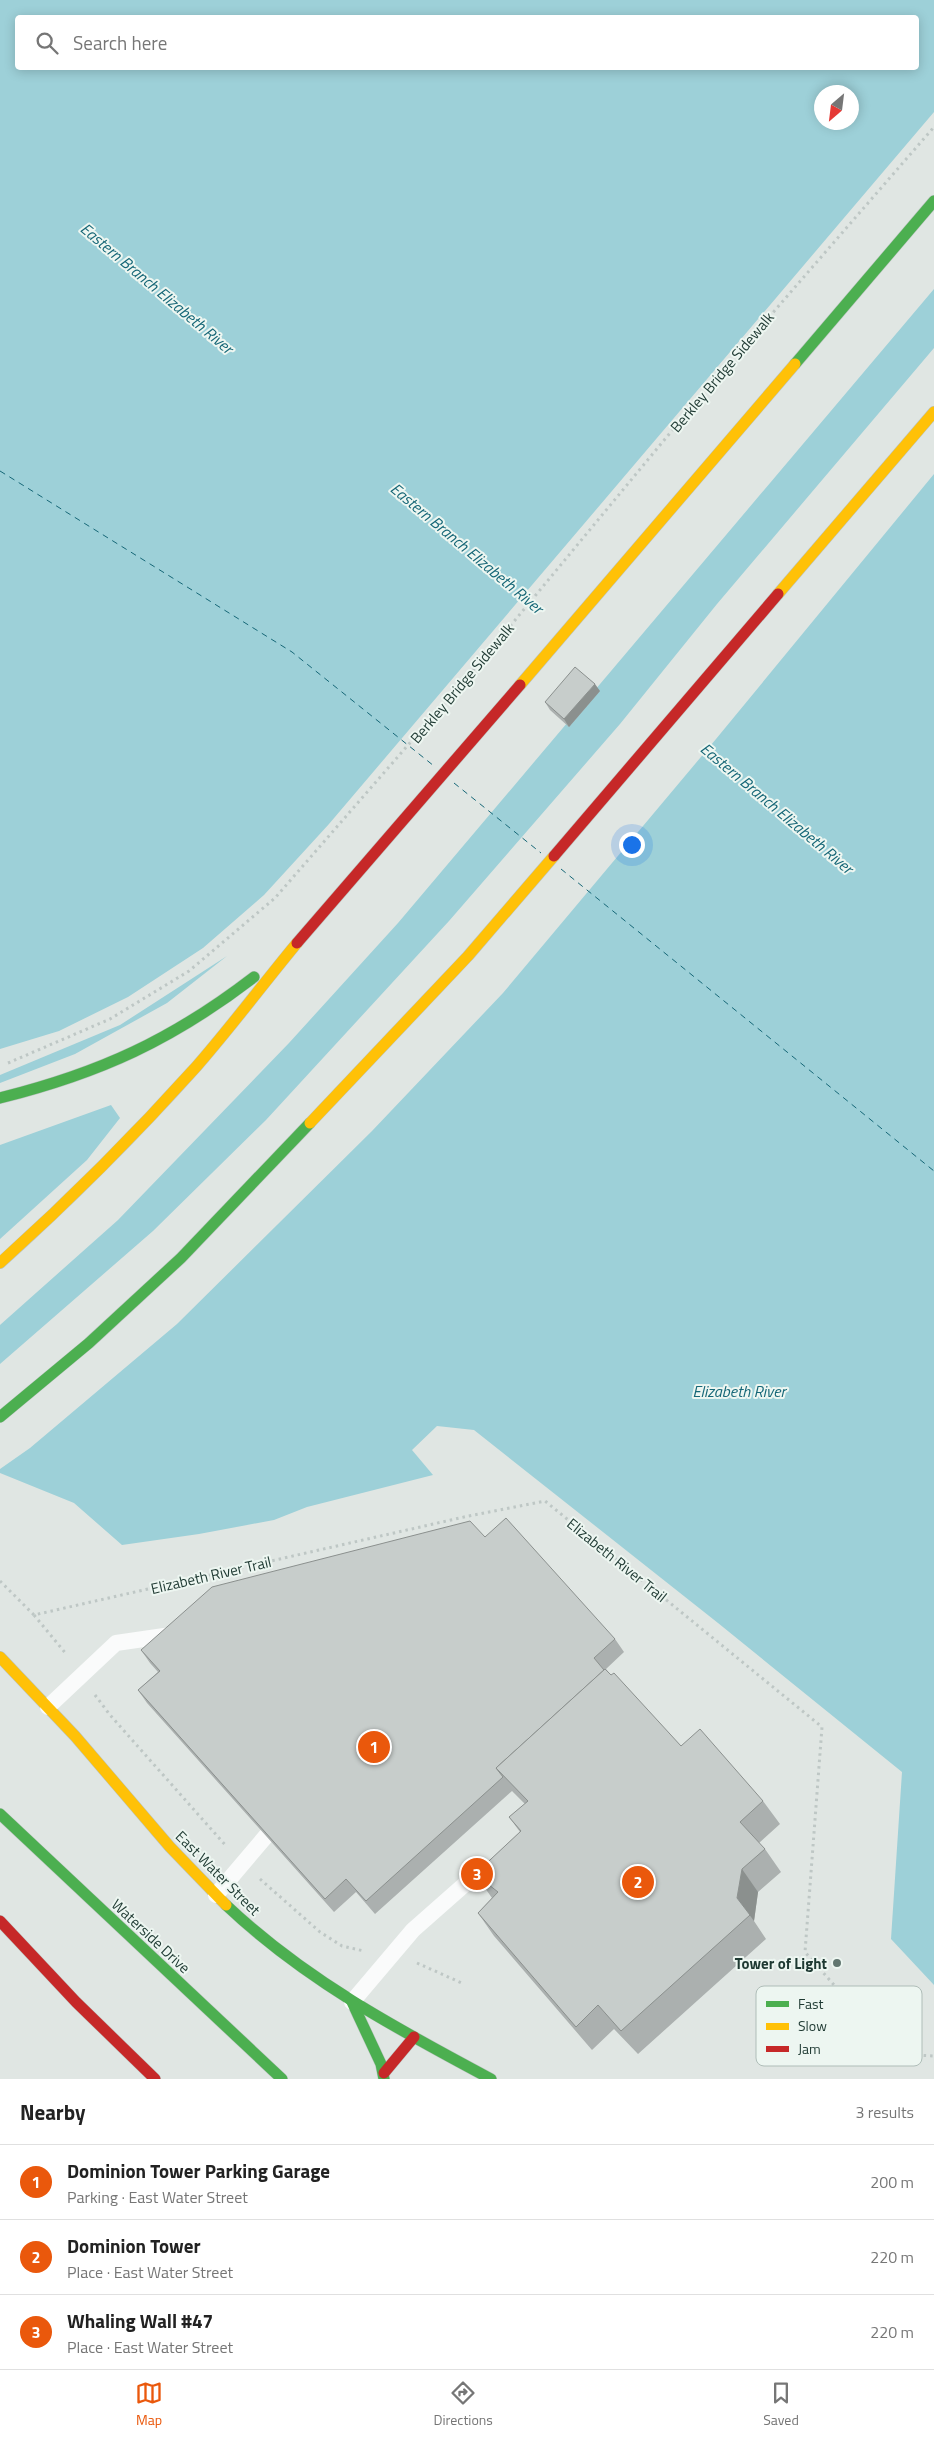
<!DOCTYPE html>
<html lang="en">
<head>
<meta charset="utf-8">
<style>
	:root { --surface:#fff; --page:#f2f2f2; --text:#222; --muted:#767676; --line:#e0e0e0; --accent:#ea580c }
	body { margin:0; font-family:"Titillium Web",sans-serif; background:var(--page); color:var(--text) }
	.compass { position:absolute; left:814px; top:85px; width:45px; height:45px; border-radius:50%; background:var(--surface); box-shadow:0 2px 12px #0003; rotate:208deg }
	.you { position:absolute; left:631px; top:844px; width:18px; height:18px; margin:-12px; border:4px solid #fff; border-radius:50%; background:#1a73e8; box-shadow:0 0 0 8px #1a73e833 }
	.badge { display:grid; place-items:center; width:32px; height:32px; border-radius:50%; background:var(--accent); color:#fff; font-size:16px; font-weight:700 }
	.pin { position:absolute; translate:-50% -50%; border:2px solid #fff; box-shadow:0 1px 5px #0006 }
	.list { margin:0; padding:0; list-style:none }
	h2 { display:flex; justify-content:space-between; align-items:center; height:65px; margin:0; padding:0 20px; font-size:21px }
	h2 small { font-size:16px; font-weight:400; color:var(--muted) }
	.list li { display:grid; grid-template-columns:32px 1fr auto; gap:15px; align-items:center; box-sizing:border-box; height:75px; padding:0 20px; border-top:1px solid var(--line) }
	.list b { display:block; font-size:19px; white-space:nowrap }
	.list p { margin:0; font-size:16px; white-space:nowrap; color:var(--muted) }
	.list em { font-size:16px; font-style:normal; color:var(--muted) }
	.icon { flex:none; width:28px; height:28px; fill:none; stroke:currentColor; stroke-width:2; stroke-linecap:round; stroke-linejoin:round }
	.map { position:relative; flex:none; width:934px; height:2079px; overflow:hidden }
	.search { position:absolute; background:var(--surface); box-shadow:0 2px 12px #0003; left:15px; right:15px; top:15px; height:55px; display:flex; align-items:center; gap:12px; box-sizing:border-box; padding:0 18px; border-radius:5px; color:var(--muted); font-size:19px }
	.sheet { height:290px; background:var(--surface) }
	nav { display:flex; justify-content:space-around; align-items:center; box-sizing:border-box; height:70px; border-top:1px solid var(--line); background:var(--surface); font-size:14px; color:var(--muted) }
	nav a { display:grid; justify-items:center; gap:2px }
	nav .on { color:var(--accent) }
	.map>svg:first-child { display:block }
	.water { fill:#9dd0d8; fill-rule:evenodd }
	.pier { fill:#e0e6e3 }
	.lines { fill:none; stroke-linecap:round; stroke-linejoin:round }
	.ferry { stroke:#166777; stroke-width:1; stroke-dasharray:6 5; stroke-linecap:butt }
	.fast-casing { stroke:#b9c3bf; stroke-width:12 }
	.slow-casing { stroke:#b9c3bf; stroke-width:12 }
	.jam-casing { stroke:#b9c3bf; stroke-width:12 }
	.path { stroke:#bec7c5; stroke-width:3; stroke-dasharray:2.5 4; stroke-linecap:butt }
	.lane { stroke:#fafbfb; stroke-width:16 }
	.fast { stroke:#4caf50; stroke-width:11 }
	.slow { stroke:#ffc107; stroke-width:11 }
	.jam { stroke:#c62828; stroke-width:11 }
	.wall { fill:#abb0af }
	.shaded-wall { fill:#8b908e }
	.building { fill:#c7cdcb; stroke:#8b908e }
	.poi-dot { fill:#627670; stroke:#edf6f1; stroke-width:2 }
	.labels { text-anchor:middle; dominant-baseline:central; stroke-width:4; stroke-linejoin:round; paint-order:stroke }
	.street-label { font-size:15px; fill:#1e3932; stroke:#edf6f1 }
	.poi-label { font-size:15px; font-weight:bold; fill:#1e3932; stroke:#edf6f1; text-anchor:end }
	.water-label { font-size:16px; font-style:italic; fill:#166777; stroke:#edf6f1 }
	.key { fill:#edf6f1; stroke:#afbdb8; stroke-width:1 }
	.key-label { font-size:14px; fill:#1e3932 }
</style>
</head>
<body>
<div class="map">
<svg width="934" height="2079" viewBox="0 0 934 2079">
	<rect width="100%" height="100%" fill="#e0e6e3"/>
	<path class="water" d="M0 0H934V1985L891 1939 902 1772 718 1623 474 1430 437 1426 412 1450 433 1475 307 1507 274 1520 199 1534 122 1545 74 1503 0 1473ZM18 18H916V68H18ZM822 92H852V122H822Z"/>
	<g class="pier">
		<path d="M934 112V289L398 923 289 1043 118 1220 0 1325V1239L87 1160 120 1118 111 1105 0 1145V1083L75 1054 167 1003 227 956 120 1025 0 1075V1049L59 1031 128 997 203 948 264 895 329 824Z"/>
		<path d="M934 348V474L716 739 503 993 372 1131 177 1324 30 1448 0 1469V1364L153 1231 266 1120 449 921 620 724 717 604Z"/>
	</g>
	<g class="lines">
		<g class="ferry">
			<path d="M0 471 292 652 434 766"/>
			<path d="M454 783 541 853"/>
			<path d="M561 869 934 1171"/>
		</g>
		<defs>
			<g id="fast">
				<path d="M795 364 934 201"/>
				<path d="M0 1098C100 1073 172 1040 254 977"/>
				<path d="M0 1417 89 1343 181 1258 310 1123"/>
				<path d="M0 1814 282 2079"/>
				<path d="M226 1905C304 1979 397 2029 491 2079"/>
				<path d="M352 2002 381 2064 384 2079"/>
			</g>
			<g id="slow">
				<path d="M778 594 934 412"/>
				<path d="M520 685 795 364"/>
				<path d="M310 1123 468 956 554 856"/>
				<path d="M0 1263C69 1201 134 1136 196 1067 231 1027 263 984 297 943"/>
				<path d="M0 1657 75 1736 170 1847 226 1905"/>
			</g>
			<g id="jam">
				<path d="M554 856 778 594"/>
				<path d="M297 943 520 685"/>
				<path d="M0 1921 76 2002 155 2079"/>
				<path d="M384 2073 414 2037"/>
			</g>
		</defs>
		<use href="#fast" class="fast-casing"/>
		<use href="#slow" class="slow-casing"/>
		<use href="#jam" class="jam-casing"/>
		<g class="path">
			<path d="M8 1063 110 1019 189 971 275 898 482 660 704 392 934 127"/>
			<path d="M0 1581 34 1615 464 1517 545 1501 822 1727 805 1952 895 2054 934 2056"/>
			<path d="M34 1615 67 1655"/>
			<path d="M95 1695 110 1715 227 1847"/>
			<path d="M260 1879 320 1932 342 1946 364 1951"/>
			<path d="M417 1963 464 1984"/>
		</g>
		<g class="lane">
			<path d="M48 1707 116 1643 178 1634"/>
			<path d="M216 1895 266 1836"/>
			<path d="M352 2002 413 1930 464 1885"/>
		</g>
		<use href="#fast" class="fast"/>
		<use href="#slow" class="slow"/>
		<use href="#jam" class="jam"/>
	</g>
	<g class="wall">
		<path d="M600 691 569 727 550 710 545 702Z"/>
		<path d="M485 1537 615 1639 624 1652 606 1669 611 1675 681 1746 763 1801 780 1824 759 1843 765 1849 781 1872 758 1892 754 1921 766 1939 638 2054 614 2029 592 2050 494 1936 478 1913 492 1898 475 1874 520 1832 509 1817 525 1804 512 1791 375 1914 356 1892 334 1912 147 1703 138 1690 158 1672 150 1663 141 1650Z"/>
	</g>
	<g class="shaded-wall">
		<path d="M595 684 600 691 569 727 564 719Z"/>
		<path d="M742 1869 758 1892 754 1921 737 1898Z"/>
	</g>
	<g class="building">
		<path d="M575 667 595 684 564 719 545 702Z"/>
		<path d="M506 1518 615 1639 594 1658 604 1670 496 1768 503 1777 366 1901 346 1879 325 1899 138 1690 160 1671 141 1650 212 1587 470 1521 485 1537Z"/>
		<path d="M605 1669 611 1675 614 1673 681 1746 700 1729 763 1801 740 1822 765 1849 742 1869 737 1898 750 1915 621 2031 598 2005 576 2027 478 1913 498 1892 475 1874 521 1831 509 1817 528 1801 496 1768Z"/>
	</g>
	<circle class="poi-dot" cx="837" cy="1963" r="5"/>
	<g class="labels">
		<g class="street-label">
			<text transform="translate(722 372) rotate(-50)">Berkley Bridge Sidewalk</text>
			<text transform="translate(462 683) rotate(-50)">Berkley Bridge Sidewalk</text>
			<text transform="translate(617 1560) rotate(39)">Elizabeth River Trail</text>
			<text transform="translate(211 1575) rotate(-13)">Elizabeth River Trail</text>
			<text transform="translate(218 1873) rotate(45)">East Water Street</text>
			<text transform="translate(151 1936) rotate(43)">Waterside Drive</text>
		</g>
		<g class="poi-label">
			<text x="827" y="1963">Tower of Light</text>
		</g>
		<g class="water-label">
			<text transform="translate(157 288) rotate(40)">Eastern Branch Elizabeth River</text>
			<text transform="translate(467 548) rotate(40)">Eastern Branch Elizabeth River</text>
			<text transform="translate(777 808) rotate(40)">Eastern Branch Elizabeth River</text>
			<text x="739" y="1391">Elizabeth River</text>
		</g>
	</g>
	<rect x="756" y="1986" width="166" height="80" rx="8" class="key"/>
	<rect x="766" y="2001" width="23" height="6" fill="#4caf50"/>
	<rect x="766" y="2023" width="23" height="7" fill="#ffc107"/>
	<rect x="766" y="2046" width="23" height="6" fill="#c62828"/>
	<g class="key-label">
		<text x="798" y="2009">Fast</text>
		<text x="798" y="2031">Slow</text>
		<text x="798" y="2054">Jam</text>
	</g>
</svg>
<svg class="compass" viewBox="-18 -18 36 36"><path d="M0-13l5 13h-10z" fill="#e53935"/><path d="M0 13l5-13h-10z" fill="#767676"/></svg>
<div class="you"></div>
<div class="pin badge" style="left:374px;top:1747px">1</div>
<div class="pin badge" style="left:638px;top:1882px">2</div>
<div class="pin badge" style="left:477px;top:1874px">3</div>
<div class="search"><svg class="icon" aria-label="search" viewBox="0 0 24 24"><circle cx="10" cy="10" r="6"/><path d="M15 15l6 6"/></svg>Search here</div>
</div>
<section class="sheet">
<h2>Nearby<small>3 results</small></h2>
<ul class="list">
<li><span class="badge">1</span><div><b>Dominion Tower Parking Garage</b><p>Parking · East Water Street</p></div><em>200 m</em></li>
<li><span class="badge">2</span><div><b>Dominion Tower</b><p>Place · East Water Street</p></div><em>220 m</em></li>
<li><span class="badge">3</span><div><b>Whaling Wall #47</b><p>Place · East Water Street</p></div><em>220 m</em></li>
</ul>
</section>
<nav>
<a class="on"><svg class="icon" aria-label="map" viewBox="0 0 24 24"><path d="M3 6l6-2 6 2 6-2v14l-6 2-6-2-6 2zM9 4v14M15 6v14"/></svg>Map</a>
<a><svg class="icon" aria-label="directions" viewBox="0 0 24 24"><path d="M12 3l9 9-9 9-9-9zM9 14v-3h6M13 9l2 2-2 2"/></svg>Directions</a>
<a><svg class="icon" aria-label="saved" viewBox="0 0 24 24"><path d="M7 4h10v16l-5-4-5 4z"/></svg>Saved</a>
</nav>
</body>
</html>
